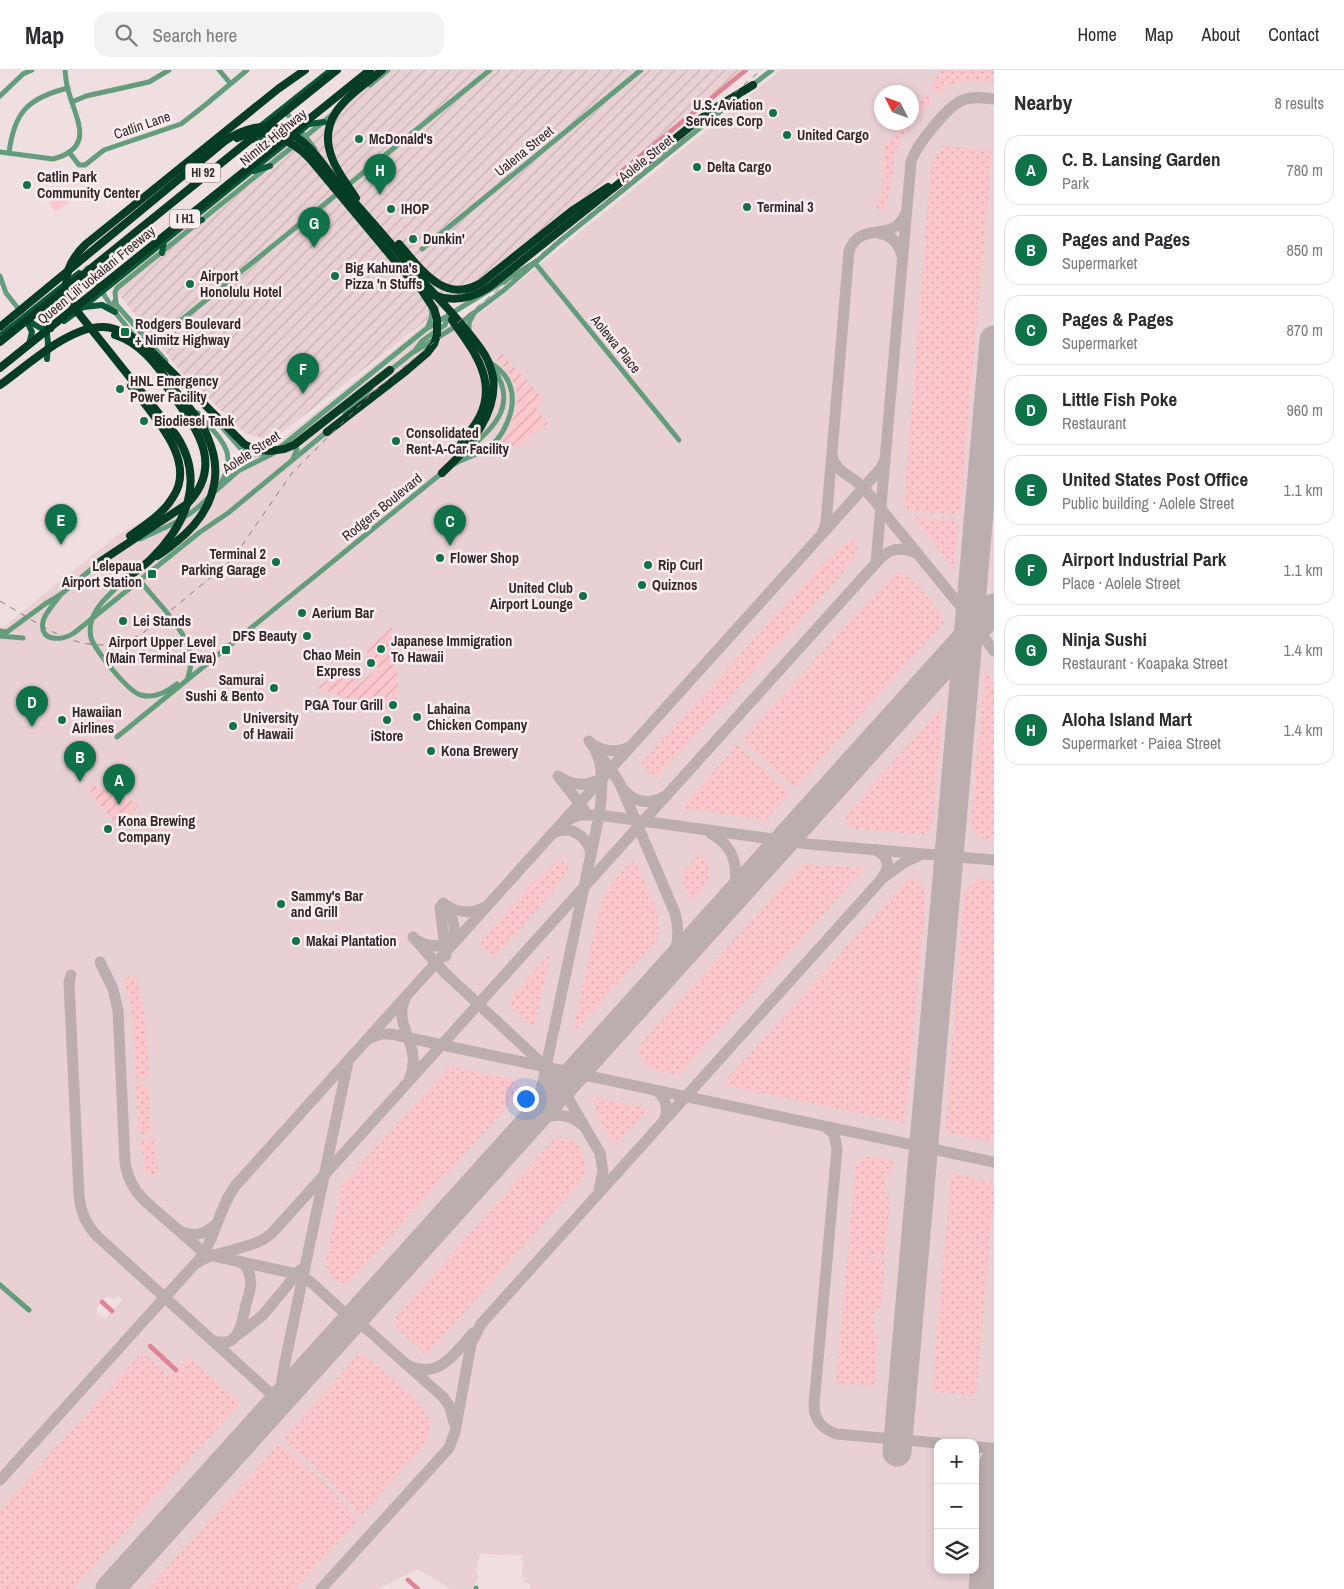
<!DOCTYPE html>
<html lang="en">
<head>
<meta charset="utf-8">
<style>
	:root { --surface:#fff; --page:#f2f2f3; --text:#2b2b33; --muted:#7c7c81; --line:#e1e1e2; --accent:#107248 }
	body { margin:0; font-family:"Archivo Narrow",sans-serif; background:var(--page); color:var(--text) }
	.controls { position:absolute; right:15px; bottom:15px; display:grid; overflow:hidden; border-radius:10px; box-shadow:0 2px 8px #0003 }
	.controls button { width:45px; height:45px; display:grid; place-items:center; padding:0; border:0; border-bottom:1px solid var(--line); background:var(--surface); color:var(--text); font:25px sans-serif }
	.compass { position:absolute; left:874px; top:15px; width:45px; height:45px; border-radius:50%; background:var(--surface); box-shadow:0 2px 8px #0003; rotate:312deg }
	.you { position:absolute; left:525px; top:1028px; width:18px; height:18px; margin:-12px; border:4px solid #fff; border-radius:50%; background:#1a73e8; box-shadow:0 0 0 8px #1a73e833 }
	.badge { display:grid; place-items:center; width:32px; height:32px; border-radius:50%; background:var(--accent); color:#fff; font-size:16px; font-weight:700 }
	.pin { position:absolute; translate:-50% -41px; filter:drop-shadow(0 1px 2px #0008) }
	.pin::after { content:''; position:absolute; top:26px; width:18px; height:15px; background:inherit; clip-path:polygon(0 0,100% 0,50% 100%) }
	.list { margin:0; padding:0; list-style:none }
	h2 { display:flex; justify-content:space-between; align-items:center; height:65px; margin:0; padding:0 20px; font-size:21px }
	h2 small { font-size:16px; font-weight:400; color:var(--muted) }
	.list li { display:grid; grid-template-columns:32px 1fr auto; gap:15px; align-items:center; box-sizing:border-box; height:70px; margin:0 10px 10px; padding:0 10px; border:1px solid var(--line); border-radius:15px }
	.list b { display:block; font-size:19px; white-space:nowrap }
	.list p { margin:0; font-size:16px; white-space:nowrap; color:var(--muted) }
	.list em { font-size:16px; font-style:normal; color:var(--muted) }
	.icon { flex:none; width:28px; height:28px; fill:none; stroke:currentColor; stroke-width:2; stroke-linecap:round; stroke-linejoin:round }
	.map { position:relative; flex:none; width:994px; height:1519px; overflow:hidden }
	header { display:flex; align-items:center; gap:30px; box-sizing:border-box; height:70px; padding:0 25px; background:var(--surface); border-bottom:1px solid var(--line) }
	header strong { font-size:24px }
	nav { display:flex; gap:28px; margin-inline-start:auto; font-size:18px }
	.search { width:350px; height:45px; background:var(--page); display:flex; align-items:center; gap:12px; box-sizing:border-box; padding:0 18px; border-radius:15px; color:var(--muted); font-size:19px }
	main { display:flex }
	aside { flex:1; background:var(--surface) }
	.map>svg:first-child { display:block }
	.built { fill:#e8d0d3; fill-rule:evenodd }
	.industrial { fill:url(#industrial-furrows) }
	.grass { fill:url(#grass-dots) }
	.garden { fill:url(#garden-furrows) }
	.pitch { fill:#fbc6cc }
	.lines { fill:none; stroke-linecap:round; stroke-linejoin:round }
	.canal { stroke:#e08392; stroke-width:4.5 }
	.taxiway { stroke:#bcaeaf; stroke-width:11 }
	.runway { stroke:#bcaeaf; stroke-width:29 }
	.minor { stroke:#639d7d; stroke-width:5 }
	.major { stroke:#0b5837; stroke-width:6 }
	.highway { stroke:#053c24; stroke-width:8 }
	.rail { stroke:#877c7d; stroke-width:1; stroke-dasharray:6 6; stroke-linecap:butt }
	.poi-dot { fill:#107248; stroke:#feedee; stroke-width:2 }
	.labels { text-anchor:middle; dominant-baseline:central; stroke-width:5; stroke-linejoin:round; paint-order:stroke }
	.shield { fill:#feedee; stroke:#6c6363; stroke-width:1 }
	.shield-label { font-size:12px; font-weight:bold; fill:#2e2828 }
	.poi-label { font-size:14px; font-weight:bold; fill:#2e2828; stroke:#feedee; text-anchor:start }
	.street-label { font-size:14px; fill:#2e2828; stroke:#feedee }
</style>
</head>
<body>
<header>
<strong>Map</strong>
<div class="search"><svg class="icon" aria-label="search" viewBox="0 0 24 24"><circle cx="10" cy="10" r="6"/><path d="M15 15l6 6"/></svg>Search here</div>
<nav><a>Home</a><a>Map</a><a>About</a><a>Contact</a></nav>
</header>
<main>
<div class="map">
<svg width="994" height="1519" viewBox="0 0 994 1519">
	<defs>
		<pattern id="industrial-furrows" width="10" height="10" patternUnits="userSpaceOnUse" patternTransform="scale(1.25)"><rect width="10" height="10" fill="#e8d0d3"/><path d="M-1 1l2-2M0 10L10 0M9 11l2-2" fill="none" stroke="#c7b3b5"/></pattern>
		<pattern id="grass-dots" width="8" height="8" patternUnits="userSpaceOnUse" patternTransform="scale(1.25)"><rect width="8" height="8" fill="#fbc6cc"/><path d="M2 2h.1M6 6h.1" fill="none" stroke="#d7aaaf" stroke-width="1.8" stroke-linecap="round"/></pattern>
		<pattern id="garden-furrows" width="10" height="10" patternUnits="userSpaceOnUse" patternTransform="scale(1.25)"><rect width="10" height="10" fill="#fbc6cc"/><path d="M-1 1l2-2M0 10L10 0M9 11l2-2" fill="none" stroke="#d7aaaf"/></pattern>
	</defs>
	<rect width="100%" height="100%" fill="#f0dfe1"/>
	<path class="built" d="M781 0H994V1519H530V1513L524 1512 525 1508H522L523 1492 522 1485 480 1484 476 1502 479 1507 472 1519H450L418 1499 378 1519H0V556L2 558 116 466 279 372 424 255 479 244ZM882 22H912V52H882ZM118 1226 122 1230 105 1249 97 1243V1237L106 1227H110L115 1229ZM938 1373H975V1500H938Z"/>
	<path class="industrial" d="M380 0H749L271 371 245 363 181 302 113 217Z"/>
	<g class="grass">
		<path d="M942 0H994V12C970 10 957 7 937 24L930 18Z"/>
		<path d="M926 24 932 29C917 48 898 67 893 92L895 93 886 135 883 140H879L876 137 875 129H882L885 76 904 53 912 52V43Z"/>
		<path d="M944 76 992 81 960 441 956 445 912 441 905 437 904 433 931 97 933 91Z"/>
		<path d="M913 447 955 451 959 455 954 499Z"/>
		<path d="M852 470 858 474V481L843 503 656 708 641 694 823 493 848 471Z"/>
		<path d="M899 502C912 505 940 540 944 552L795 718 742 670 870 529Z"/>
		<path d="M985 599 994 615V771C980 770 974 765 971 751Z"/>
		<path d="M943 636 933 752 930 759 924 765 850 758 845 746Z"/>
		<path d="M737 675 790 723 766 750 682 738Z"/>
		<path d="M700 784C718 803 706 816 692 831L682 810 685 808 681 809 680 807Z"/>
		<path d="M635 790 656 839 659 855 657 870 575 961 574 957 600 837C606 820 620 801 635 790Z"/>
		<path d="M561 791 568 795 567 802 553 821 495 887 480 873 531 814 556 792Z"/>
		<path d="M805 794 865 798 679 1005C658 1001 644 1000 638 977L795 802Z"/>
		<path d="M910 806C921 810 926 816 926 828L905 1053 724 1015 728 1008 907 810H909Z"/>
		<path d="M978 808 994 810 993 1072 945 1062 964 826 968 818Z"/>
		<path d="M550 883 551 884 534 957 513 939 510 933 514 924Z"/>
		<path d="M136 905C146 938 147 971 149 1006L145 1009 136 1008C134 974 135 940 124 909Z"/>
		<path d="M450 996 514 1010 518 1017 519 1024 348 1213 346 1214C336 1211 327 1202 326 1191L342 1115Z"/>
		<path d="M136 1012 145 1015 149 1022 151 1059 148 1062 139 1065 138 1058Z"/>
		<path d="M593 1027 646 1038V1041L615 1075 602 1054 592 1028Z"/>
		<path d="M153 1067 158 1098 161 1102 147 1106 140 1071Z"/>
		<path d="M561 1067C580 1067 589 1092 584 1108L426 1285 399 1260 394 1252 395 1248 554 1069Z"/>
		<path d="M865 1087H874L893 1091 892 1101H887L884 1126 890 1127 885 1186 868 1184 867 1187 885 1190 881 1238H875L873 1263H878L874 1317 836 1313 856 1093 860 1089Z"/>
		<path d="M951 1103 992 1112 994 1125 976 1326 932 1321Z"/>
		<path d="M142 1282 170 1307 189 1287 240 1333 73 1519H0V1440Z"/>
		<path d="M359 1284 373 1292 382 1299 380 1302 383 1300 416 1330 431 1352 430 1361 421 1379 361 1446 329 1410 283 1369Z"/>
		<path d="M280 1373 325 1413 358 1450 295 1519H148Z"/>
	</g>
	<g class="garden">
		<path d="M502 284 544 330 536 338 548 353 515 379 510 374 504 378 501 374V371C514 354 523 330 512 309 508 301 502 294 496 287Z"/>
		<path d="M392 557 399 620 397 622V629L386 639 379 636 376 638 317 618 345 597 359 614 379 598 365 580Z"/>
		<path d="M90 714 138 733V737L117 755 86 717Z"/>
	</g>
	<path class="pitch" d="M67 118 75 127 56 142 49 133Z"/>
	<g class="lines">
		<g class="canal">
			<path d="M618 104 746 0"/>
			<path d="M102 1232 112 1241"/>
			<path d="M150 1276 176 1300"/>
			<path d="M408 1510 418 1519"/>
		</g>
		<g class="taxiway">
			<path d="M878 163C891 165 899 173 902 186"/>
			<path d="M832 386C836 403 853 406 864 418L970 548 994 581"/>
			<path d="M825 461 881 398 884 392"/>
			<path d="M876 493C889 478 899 476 917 483"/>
			<path d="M589 671 612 701 620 714 675 843C682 868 676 887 660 908"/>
			<path d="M592 674C604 682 619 683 631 676"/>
			<path d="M558 706 584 739"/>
			<path d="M561 708C574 716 587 716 600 709"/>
			<path d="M624 720C634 732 649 735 663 727"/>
			<path d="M565 751 580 745H599L808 774 994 790"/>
			<path d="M554 763C570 754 589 767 591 785"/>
			<path d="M710 763C740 779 742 811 724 838"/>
			<path d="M884 807 905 792 920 785"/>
			<path d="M443 833C453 846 458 859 452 875"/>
			<path d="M446 835C458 843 472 844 485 837"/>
			<path d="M440 837 446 886"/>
			<path d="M413 867 444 902 550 1001 557 1009 600 1083 603 1101 599 1120"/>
			<path d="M416 870C427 876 439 878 451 873"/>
			<path d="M100 892 113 919 118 940 125 1092C127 1107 133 1119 144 1130L202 1181 218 1187 297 1204 311 1212 338 1237 369 1261 443 1327 450 1337 454 1353"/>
			<path d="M71 905 69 913 79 1124C80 1141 86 1155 98 1167L279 1331"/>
			<path d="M405 929C392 955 423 976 410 1007"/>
			<path d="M370 968 381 964H391L994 1092"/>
			<path d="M657 1021C666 1028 669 1040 664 1050"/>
			<path d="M826 1057 834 1064 837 1079 814 1335C814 1350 823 1360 837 1364L938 1373"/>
			<path d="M528 1058C545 1045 563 1039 581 1054"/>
			<path d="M522 1062 533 1046 539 1030 598 751C602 731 605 697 595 680"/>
			<path d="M182 1162C194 1167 206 1164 215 1155"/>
			<path d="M197 1192C216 1170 218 1138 236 1115L822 464 826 453 849 181C861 149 893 175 906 143"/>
			<path d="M239 1264 263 1245 300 1200"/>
			<path d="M212 1270C239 1281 242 1253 246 1234 249 1224 253 1213 249 1203 248 1197 244 1194 239 1191"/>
			<path d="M409 1296C440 1309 455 1283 473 1263"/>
			<path d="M279 1331 284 1297 348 992"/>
			<path d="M975 1377 994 1378"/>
			<path d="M0 1410 194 1195C216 1178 251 1182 272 1163L876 493 911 92C916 76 947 36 963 30 973 26 984 28 994 29"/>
			<path d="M321 1519 449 1378 455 1362 471 1274 481 1254 880 811C890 798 891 789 876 780"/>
		</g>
		<g class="runway">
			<path d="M897 1382 994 270"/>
			<path d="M110 1519 994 538"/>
			<path d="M983 1519 994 1393"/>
		</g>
		<g class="minor">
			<path d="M219 0 230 13"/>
			<path d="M370 15 388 0"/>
			<path d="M751 16 772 0"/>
			<path d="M0 26 23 4 32 0"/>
			<path d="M72 32 86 26 149 12 169 0"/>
			<path d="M285 41 315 79"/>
			<path d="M0 82 53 89C95 78 77 51 69 23 66 16 66 8 65 0"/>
			<path d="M69 82 79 95H85L104 80 181 54 204 36 247 0"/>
			<path d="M9 83C14 42 28 28 68 18"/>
			<path d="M422 179 641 0"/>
			<path d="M535 193 679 370"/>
			<path d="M87 198 115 242 135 267"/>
			<path d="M0 206 6 223 21 242"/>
			<path d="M114 232 166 291"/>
			<path d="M116 233 115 222 117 218 332 45"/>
			<path d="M174 256 490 0"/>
			<path d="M428 256 432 246 431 239"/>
			<path d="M469 263V253L473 245"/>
			<path d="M416 279 422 271 445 255 449 244"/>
			<path d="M388 302 412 283 458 255 504 220 560 171 737 28"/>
			<path d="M198 343C219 369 240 380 220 415"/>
			<path d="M345 344 371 318"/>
			<path d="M215 349 241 379 252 384H271"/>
			<path d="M467 380C496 357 518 333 493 298"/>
			<path d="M293 389 297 379 295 372"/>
			<path d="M454 394C463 389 473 386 483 381 504 370 519 336 509 313 505 303 497 297 488 291"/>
			<path d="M213 423 238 401 272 384 426 259 532 194"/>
			<path d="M140 469C164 458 188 449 207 429"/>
			<path d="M124 510C113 522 94 536 91 553 90 557 90 563 91 568 96 581 128 622 141 625 155 629 167 622 177 614"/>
			<path d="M139 510C148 520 156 530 165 540 181 561 198 579 188 607"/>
			<path d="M60 525C55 534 44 543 43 552 39 572 62 571 74 563L200 462 228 443 329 360"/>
			<path d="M0 561 7 562 45 534 60 525 100 492"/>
			<path d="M0 566 23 568"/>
			<path d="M117 667 443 402"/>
			<path d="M0 1215 29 1240"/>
			<path d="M476 1519V1518"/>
		</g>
		<g class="major">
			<path d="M309 54 324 52"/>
			<path d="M258 58 331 0"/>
			<path d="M249 70H260L269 74 271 82"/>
			<path d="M254 101 270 96"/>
			<path d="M189 153 202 150"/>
			<path d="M162 183 164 171"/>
			<path d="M84 237 102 235 115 242"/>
			<path d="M25 247 32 262 29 275"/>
			<path d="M29 250C35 256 42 260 51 259"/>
			<path d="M64 251 83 237 309 54"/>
			<path d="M0 266 79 203"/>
			<path d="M47 289 48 273 47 264"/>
		</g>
		<g class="highway">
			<path d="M266 57 337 0"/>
			<path d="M237 68C263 56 291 69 310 89L416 216C438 232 465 233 488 218L696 52 717 37 753 15"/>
			<path d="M356 128C348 115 337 102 332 88 315 44 354 24 382 0"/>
			<path d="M399 174C421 199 444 235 481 213L573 140 608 117"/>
			<path d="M452 250C474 281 501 314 476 353 469 364 458 373 457 386"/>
			<path d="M0 257 225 71C242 59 264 52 285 61 311 72 323 96 340 116 370 149 398 182 427 216 446 236 465 257 481 279 487 287 491 297 493 307 498 344 468 379 442 403"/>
			<path d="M115 265C141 273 157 296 173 318 185 333 201 349 208 368 226 409 209 446 176 472 170 477 164 482 157 486"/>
			<path d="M0 272 257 64"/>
			<path d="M0 298 370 0"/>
			<path d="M0 315C27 296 70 255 104 257 118 258 131 266 143 273L244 374 254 379 270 381 284 379 294 375 390 300"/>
			<path d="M327 362 406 301 427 283 434 274 437 265V249L434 239 421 219"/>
			<path d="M130 466C145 455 163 444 173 427 198 390 152 345 131 316"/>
			<path d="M98 493 187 434C230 390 188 349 162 310"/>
			<path d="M124 510C133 503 143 497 151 489 186 455 206 410 176 365L72 235C60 211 68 191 86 174L278 19 305 0"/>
		</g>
		<path class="rail" d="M0 531C47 558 88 594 143 563L226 495 238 481 292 403 371 324 690 62 761 0"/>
	</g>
	<g class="poi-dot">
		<circle cx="773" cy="43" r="5"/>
		<circle cx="787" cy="65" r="5"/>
		<circle cx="359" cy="69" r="5"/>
		<circle cx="697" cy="97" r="5"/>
		<circle cx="27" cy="115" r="5"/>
		<circle cx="747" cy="137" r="5"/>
		<circle cx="391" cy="139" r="5"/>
		<circle cx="413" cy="169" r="5"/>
		<circle cx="335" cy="206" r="5"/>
		<circle cx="190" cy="214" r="5"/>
		<rect x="120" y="257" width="10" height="10" rx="2.5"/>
		<circle cx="120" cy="319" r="5"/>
		<circle cx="144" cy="351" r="5"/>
		<circle cx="396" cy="371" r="5"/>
		<circle cx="440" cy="488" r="5"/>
		<circle cx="276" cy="492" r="5"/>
		<circle cx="648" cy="495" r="5"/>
		<rect x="147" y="499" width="10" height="10" rx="2.5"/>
		<circle cx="642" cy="515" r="5"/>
		<circle cx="583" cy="526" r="5"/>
		<circle cx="302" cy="543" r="5"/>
		<circle cx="123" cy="551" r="5"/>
		<circle cx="307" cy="566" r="5"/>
		<circle cx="381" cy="579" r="5"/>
		<rect x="221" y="575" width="10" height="10" rx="2.5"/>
		<circle cx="371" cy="593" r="5"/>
		<circle cx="274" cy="618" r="5"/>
		<circle cx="393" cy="635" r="5"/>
		<circle cx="417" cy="647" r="5"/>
		<circle cx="62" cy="650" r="5"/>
		<circle cx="387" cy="650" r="5"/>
		<circle cx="233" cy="656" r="5"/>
		<circle cx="431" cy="681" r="5"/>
		<circle cx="108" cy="759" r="5"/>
		<circle cx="281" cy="834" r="5"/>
		<circle cx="296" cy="871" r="5"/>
	</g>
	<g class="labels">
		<g class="shield">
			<rect x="185.5" y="93.5" width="35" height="19" rx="4"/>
			<rect x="170" y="139.5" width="30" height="19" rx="4"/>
		</g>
		<g class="shield-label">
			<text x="203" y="103">HI 92</text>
			<text x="185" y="149">I H1</text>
		</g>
		<g class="poi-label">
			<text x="763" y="35" text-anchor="end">U.S. Aviation<tspan x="763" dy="16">Services Corp</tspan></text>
			<text x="797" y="65">United Cargo</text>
			<text x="369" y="69">McDonald's</text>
			<text x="707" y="97">Delta Cargo</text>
			<text x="37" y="107">Catlin Park<tspan x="37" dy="16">Community Center</tspan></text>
			<text x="757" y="137">Terminal 3</text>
			<text x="401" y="139">IHOP</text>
			<text x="423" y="169">Dunkin'</text>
			<text x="345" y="198">Big Kahuna's<tspan x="345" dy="16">Pizza 'n Stuffs</tspan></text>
			<text x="200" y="206">Airport<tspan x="200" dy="16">Honolulu Hotel</tspan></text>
			<text x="135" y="254">Rodgers Boulevard<tspan x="135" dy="16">+ Nimitz Highway</tspan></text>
			<text x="130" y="311">HNL Emergency<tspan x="130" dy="16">Power Facility</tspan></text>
			<text x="154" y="351">Biodiesel Tank</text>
			<text x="406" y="363">Consolidated<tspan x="406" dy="16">Rent-A-Car Facility</tspan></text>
			<text x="266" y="484" text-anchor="end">Terminal 2<tspan x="266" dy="16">Parking Garage</tspan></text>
			<text x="450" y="488">Flower Shop</text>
			<text x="658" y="495">Rip Curl</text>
			<text x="142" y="496" text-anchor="end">Lelepaua<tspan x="142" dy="16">Airport Station</tspan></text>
			<text x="652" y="515">Quiznos</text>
			<text x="573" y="518" text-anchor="end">United Club<tspan x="573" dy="16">Airport Lounge</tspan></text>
			<text x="312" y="543">Aerium Bar</text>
			<text x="133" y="551">Lei Stands</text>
			<text x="297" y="566" text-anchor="end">DFS Beauty</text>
			<text x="391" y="571">Japanese Immigration<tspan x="391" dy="16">To Hawaii</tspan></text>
			<text x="216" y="572" text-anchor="end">Airport Upper Level<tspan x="216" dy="16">(Main Terminal Ewa)</tspan></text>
			<text x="361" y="585" text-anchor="end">Chao Mein<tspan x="361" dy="16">Express</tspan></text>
			<text x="264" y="610" text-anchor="end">Samurai<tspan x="264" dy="16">Sushi &amp; Bento</tspan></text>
			<text x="383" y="635" text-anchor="end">PGA Tour Grill</text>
			<text x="427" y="639">Lahaina<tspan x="427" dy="16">Chicken Company</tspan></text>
			<text x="72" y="642">Hawaiian<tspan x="72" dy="16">Airlines</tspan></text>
			<text x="243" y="648">University<tspan x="243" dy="16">of Hawaii</tspan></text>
			<text x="387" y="666" text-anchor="middle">iStore</text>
			<text x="441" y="681">Kona Brewery</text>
			<text x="118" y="751">Kona Brewing<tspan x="118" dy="16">Company</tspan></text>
			<text x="291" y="826">Sammy's Bar<tspan x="291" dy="16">and Grill</tspan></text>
			<text x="306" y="871">Makai Plantation</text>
		</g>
		<g class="street-label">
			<text transform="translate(142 55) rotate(-19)">Catlin Lane</text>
			<text transform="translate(273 67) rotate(-39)">Nimitz Highway</text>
			<text transform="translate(524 81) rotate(-39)">Ualena Street</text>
			<text transform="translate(646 88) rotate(-39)">Aolele Street</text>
			<text transform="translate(96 205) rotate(-39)">Queen Liliʻuokalani Freeway</text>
			<text transform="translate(616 274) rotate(51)">Aolewa Place</text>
			<text transform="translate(251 382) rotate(-33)">Aolele Street</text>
			<text transform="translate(382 437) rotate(-39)">Rodgers Boulevard</text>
		</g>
	</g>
</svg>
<div class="controls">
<button>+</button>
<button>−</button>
<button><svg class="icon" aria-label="layers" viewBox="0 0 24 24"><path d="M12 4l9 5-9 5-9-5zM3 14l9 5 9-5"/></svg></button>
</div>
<svg class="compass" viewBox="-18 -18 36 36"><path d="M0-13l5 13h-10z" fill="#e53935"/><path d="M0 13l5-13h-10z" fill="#7c7c81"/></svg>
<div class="you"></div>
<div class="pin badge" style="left:119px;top:735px">A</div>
<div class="pin badge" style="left:80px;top:712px">B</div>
<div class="pin badge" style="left:450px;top:476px">C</div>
<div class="pin badge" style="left:32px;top:657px">D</div>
<div class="pin badge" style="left:61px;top:475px">E</div>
<div class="pin badge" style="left:303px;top:324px">F</div>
<div class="pin badge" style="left:314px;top:178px">G</div>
<div class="pin badge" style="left:380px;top:125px">H</div>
</div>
<aside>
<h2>Nearby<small>8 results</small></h2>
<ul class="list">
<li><span class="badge">A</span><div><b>C. B. Lansing Garden</b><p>Park</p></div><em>780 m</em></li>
<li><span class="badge">B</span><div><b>Pages and Pages</b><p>Supermarket</p></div><em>850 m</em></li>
<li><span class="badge">C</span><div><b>Pages &amp; Pages</b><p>Supermarket</p></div><em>870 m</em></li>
<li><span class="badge">D</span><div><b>Little Fish Poke</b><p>Restaurant</p></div><em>960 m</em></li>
<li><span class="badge">E</span><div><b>United States Post Office</b><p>Public building · Aolele Street</p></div><em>1.1 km</em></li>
<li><span class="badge">F</span><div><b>Airport Industrial Park</b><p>Place · Aolele Street</p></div><em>1.1 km</em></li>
<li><span class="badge">G</span><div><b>Ninja Sushi</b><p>Restaurant · Koapaka Street</p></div><em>1.4 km</em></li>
<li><span class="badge">H</span><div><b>Aloha Island Mart</b><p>Supermarket · Paiea Street</p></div><em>1.4 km</em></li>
</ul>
</aside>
</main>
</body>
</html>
